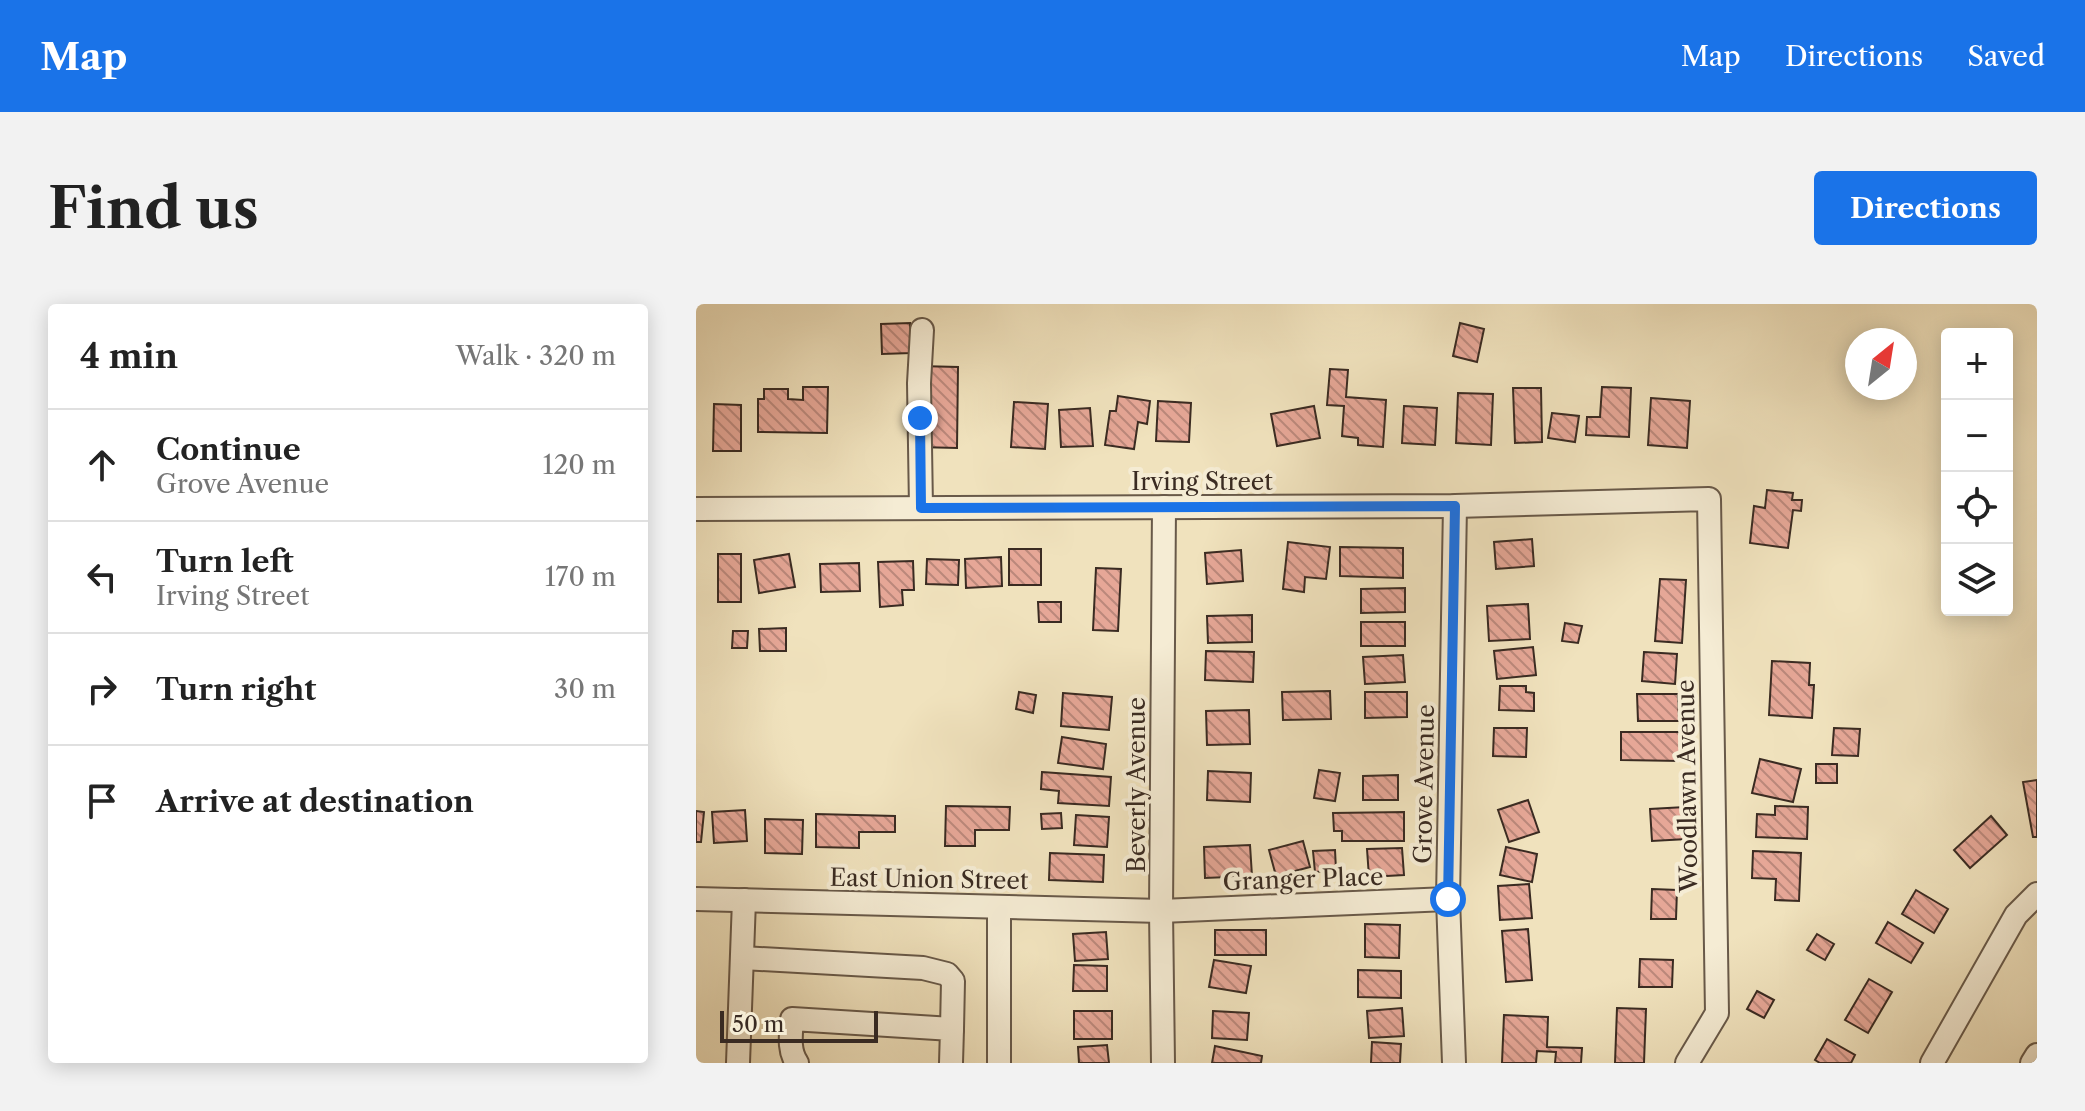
<!DOCTYPE html>
<html lang="en">
<head>
<meta charset="utf-8">
<style>
	:root { --surface:#fff; --page:#f2f2f2; --text:#222; --muted:#767676; --line:#e0e0e0; --accent:#1a73e8 }
	body { margin:0; font-family:"Libre Caslon Text",serif; background:var(--page); color:var(--text) }
	.controls { position:absolute; right:24px; top:24px; display:grid; overflow:hidden; border-radius:8px; box-shadow:0 4px 20px #0003 }
	.controls button { width:72px; height:72px; display:grid; place-items:center; padding:0; border:0; border-bottom:2px solid var(--line); background:var(--surface); color:var(--text); font:40px sans-serif }
	.compass { position:absolute; left:1149px; top:24px; width:72px; height:72px; border-radius:50%; background:var(--surface); box-shadow:0 4px 20px #0003; rotate:30deg }
	.scale { position:absolute; left:24px; bottom:20px; width:158px; box-sizing:border-box; padding-left:8px; border:4px solid #3a2b22; border-top:0; font-size:22px; line-height:28px; white-space:nowrap; color:#3a2b22; -webkit-text-stroke:6px #f5ecd4; paint-order:stroke }
	.stop { position:absolute; width:24px; height:24px; margin:-18px; border:6px solid #1a73e8; border-radius:50%; background:#fff }
	.stop.end { background:#1a73e8; border-color:#fff; box-shadow:0 2px 8px #0008 }
	.list { margin:0; padding:0; list-style:none }
	h2 { display:flex; justify-content:space-between; align-items:center; height:104px; margin:0; padding:0 32px; font-size:34px }
	h2 small { font-size:26px; font-weight:400; color:var(--muted) }
	.list li { display:grid; grid-template-columns:52px 1fr auto; gap:24px; align-items:center; box-sizing:border-box; height:112px; padding:0 32px; border-top:2px solid var(--line) }
	.list b { display:block; font-size:30px; white-space:nowrap }
	.list p { margin:0; font-size:26px; white-space:nowrap; color:var(--muted) }
	.list em { font-size:26px; font-style:normal; color:var(--muted) }
	.icon { flex:none; width:44px; height:44px; fill:none; stroke:currentColor; stroke-width:2; stroke-linecap:round; stroke-linejoin:round }
	.map { position:relative; flex:none; width:1341px; height:759px; overflow:hidden; border-radius:8px }
	header { display:flex; align-items:center; gap:48px; box-sizing:border-box; height:112px; padding:0 40px; background:var(--accent); color:#fff }
	header strong { font-size:38px }
	nav { display:flex; gap:44px; margin-inline-start:auto; font-size:28px }
	.intro { display:flex; align-items:center; justify-content:space-between; box-sizing:border-box; height:192px; padding:0 48px }
	h1 { margin:0; font-size:56px }
	.button { padding:20px 36px; border-radius:8px; background:var(--accent); color:#fff; font-size:28px; font-weight:700 }
	main { display:flex; gap:48px; padding:0 48px }
	aside { flex:1; background:var(--surface); border-radius:8px; box-shadow:0 4px 20px #0003 }
	.map>svg:first-child { display:block }
	.building { fill:url(#building-back-hatch); stroke:#3a2b22; stroke-width:2 }
	.lines { fill:none; stroke-linecap:round; stroke-linejoin:round }
	.minor-casing { stroke:#685949; stroke-width:26 }
	.minor { stroke:#f5ecd4; stroke-width:22 }
	.route { stroke:#1a73e8; stroke-width:10 }
	.labels { text-anchor:middle; dominant-baseline:central; stroke-width:8; stroke-linejoin:round; paint-order:stroke }
	.street-label { font-size:24px; fill:#3a2b22; stroke:#f5ecd4 }
</style>
</head>
<body>
<header>
<strong>Map</strong>
<nav><a>Map</a><a>Directions</a><a>Saved</a></nav>
</header>
<div class="intro"><h1>Find us</h1><a class="button">Directions</a></div>
<main>
<aside>
<h2>4 min<small>Walk · 320 m</small></h2>
<ul class="list">
<li><svg class="icon" aria-label="ahead" viewBox="0 0 24 24"><path d="M12 20V5M6 11l6-6 6 6"/></svg><div><b>Continue</b><p>Grove Avenue</p></div><em>120 m</em></li>
<li><svg class="icon" aria-label="left" viewBox="0 0 24 24"><path d="M17 20v-9H6M10 6l-5 5 5 5"/></svg><div><b>Turn left</b><p>Irving Street</p></div><em>170 m</em></li>
<li><svg class="icon" aria-label="right" viewBox="0 0 24 24"><path d="M7 20v-9h11M14 6l5 5-5 5"/></svg><div><b>Turn right</b></div><em>30 m</em></li>
<li><svg class="icon" aria-label="arrive" viewBox="0 0 24 24"><path d="M6 21V4h12l-3 4 3 4H6"/></svg><div><b>Arrive at destination</b></div></li>
</ul>
</aside>
<div class="map">
<svg width="1341" height="759" viewBox="0 0 1341 759">
	<defs>
		<pattern id="building-back-hatch" width="6" height="6" patternUnits="userSpaceOnUse" patternTransform="scale(2)"><rect width="6" height="6" fill="#e6a797"/><path d="M-1 5l2 2M0 0l6 6M5-1l2 2" fill="none" stroke="#bb887b"/></pattern>
	</defs>
	<rect width="100%" height="100%" fill="#f0e2bd"/>
	<filter id="stains"><feTurbulence type="fractalNoise" baseFrequency=".0025" numOctaves="4"/><feColorMatrix values="0 0 0 0 .2 0 0 0 0 .09 0 0 0 0 .02 0 0 0 .5 -.17"/></filter>
	<radialGradient id="worn" r=".72"><stop offset=".6" stop-color="#630" stop-opacity="0"/><stop offset="1" stop-color="#630" stop-opacity=".3"/></radialGradient>
	<g class="building">
		<path d="M214 19 215 49 186 50 185 20Z"/>
		<path d="M764 19 788 25 781 58 757 52Z"/>
		<path d="M223 62 262 63 261 144 222 143Z"/>
		<path d="M634 65 652 66 650 93 690 96 687 143 662 141V134L646 132 648 102 631 101Z"/>
		<path d="M107 83H132L131 129 62 128V95H68V85H92V95L107 96Z"/>
		<path d="M906 83 935 84 933 133 890 131 891 113H904Z"/>
		<path d="M817 84H845L846 138 819 139Z"/>
		<path d="M762 89 797 90 795 141 760 139Z"/>
		<path d="M422 92 454 97 451 120 442 118 438 145 409 141 414 107H420Z"/>
		<path d="M955 94 994 97 991 144 952 141Z"/>
		<path d="M462 97 495 99 493 138 460 137Z"/>
		<path d="M318 98 352 100 349 145 315 143Z"/>
		<path d="M18 100 45 101V147H17Z"/>
		<path d="M618 102 624 134 581 142 575 110Z"/>
		<path d="M708 102 741 104 739 141 706 139Z"/>
		<path d="M394 104 397 142 365 143 363 106Z"/>
		<path d="M856 109 883 112 879 138 852 134Z"/>
		<path d="M1071 186 1097 189 1096 196H1106L1105 207 1097 206 1092 244 1054 239 1058 202 1069 204Z"/>
		<path d="M836 235 838 262 800 265 798 238Z"/>
		<path d="M592 238 634 243 630 275 609 273 608 288 587 285Z"/>
		<path d="M644 243 707 244V274L644 272Z"/>
		<rect x="313" y="245" width="32" height="36"/>
		<path d="M545 246 547 277 511 280 509 249Z"/>
		<rect x="22" y="250" width="23" height="48"/>
		<path d="M93 250 99 283 63 289 58 256Z"/>
		<path d="M305 253 306 282 270 284 269 255Z"/>
		<path d="M231 255 263 256 262 281 230 280Z"/>
		<path d="M217 257 218 286H206L207 301 184 303 182 258Z"/>
		<path d="M163 259 164 287 125 288 124 260Z"/>
		<path d="M400 264 425 265 422 327 397 326Z"/>
		<path d="M964 275 990 276 986 339 959 337Z"/>
		<path d="M709 284V308L665 309V285Z"/>
		<path d="M342 298H365V318H343Z"/>
		<path d="M832 300 834 335 793 337 791 302Z"/>
		<path d="M556 311V338L512 339 511 312Z"/>
		<rect x="665" y="318" width="44" height="24"/>
		<path d="M869 319 886 322 882 339 866 337Z"/>
		<path d="M90 324V347H64L63 325Z"/>
		<path d="M37 327H52L51 344H36Z"/>
		<path d="M837 343 840 371 801 375 798 347Z"/>
		<path d="M510 347 558 348 557 378 509 376Z"/>
		<path d="M948 348 981 350 979 380 946 377Z"/>
		<path d="M707 351 709 378 669 380 667 353Z"/>
		<path d="M1076 357 1114 359 1113 381H1118L1116 414 1073 411Z"/>
		<path d="M804 382H830V388L838 389V407L803 406Z"/>
		<path d="M634 387 635 415 587 416 586 388Z"/>
		<path d="M323 388 340 391 337 409 320 405Z"/>
		<path d="M669 388H711V413L669 414Z"/>
		<path d="M367 389 416 393 413 426 365 422Z"/>
		<path d="M941 390H982L983 417H942Z"/>
		<path d="M553 406 554 440 511 441 510 407Z"/>
		<path d="M798 424H831L830 453 797 452Z"/>
		<path d="M1138 424 1164 425 1162 452 1136 451Z"/>
		<path d="M925 428H985V457L925 456Z"/>
		<path d="M366 433 410 440 407 465 362 459Z"/>
		<path d="M1064 455 1105 465 1097 498 1056 489Z"/>
		<rect x="1120" y="460" width="21" height="19"/>
		<path d="M623 466 644 469 639 497 618 494Z"/>
		<path d="M512 467 555 469 554 498 511 496Z"/>
		<path d="M346 468 415 473 413 502 362 499 363 487 345 485Z"/>
		<path d="M702 471V496H667V472Z"/>
		<path d="M1341 476V533H1337L1327 478Z"/>
		<path d="M832 496 843 528 813 538 802 506Z"/>
		<path d="M250 502 314 503 313 526H279V542H249Z"/>
		<path d="M1079 502 1112 503 1111 535 1060 533 1061 510 1079 511Z"/>
		<path d="M989 503 991 535 956 537 954 505Z"/>
		<path d="M49 506 51 537 18 539 16 508Z"/>
		<path d="M0 507 8 508 5 538H0Z"/>
		<path d="M708 508V537H646V527H638L637 509Z"/>
		<path d="M365 509 366 524 346 525 345 510Z"/>
		<path d="M120 510 199 512V528H163V544L120 543Z"/>
		<path d="M380 511 413 513 411 543 378 541Z"/>
		<path d="M1295 512 1311 531 1274 564 1258 546Z"/>
		<path d="M69 515 107 516 106 550 69 549Z"/>
		<path d="M607 537 614 563 580 572 573 546Z"/>
		<path d="M554 541 556 572 509 574 508 543Z"/>
		<path d="M810 543 841 550 836 578 804 571Z"/>
		<path d="M706 544 708 571 673 573 671 545Z"/>
		<path d="M639 546 640 566 619 568 617 547Z"/>
		<path d="M1057 547 1105 549 1103 597 1079 596 1080 575 1056 574Z"/>
		<path d="M354 549 408 551 407 578 353 576Z"/>
		<path d="M833 580 836 614 804 616 802 582Z"/>
		<path d="M956 585 981 586 980 615H955Z"/>
		<path d="M1220 586 1252 605 1238 629 1206 610Z"/>
		<path d="M1192 618 1227 639 1215 659 1180 639Z"/>
		<path d="M669 620 704 621 703 654 669 653Z"/>
		<path d="M832 625 836 676 810 678 806 627Z"/>
		<rect x="519" y="626" width="51" height="25"/>
		<path d="M410 628 412 655 379 657 377 630Z"/>
		<path d="M1121 630 1138 640 1129 656 1111 646Z"/>
		<path d="M944 655 977 656 976 683H943Z"/>
		<path d="M518 656 555 662 550 689 513 683Z"/>
		<path d="M378 661 411 662V687H377Z"/>
		<path d="M662 666 705 667V694L662 693Z"/>
		<path d="M1173 675 1196 688 1172 729 1149 716Z"/>
		<path d="M1061 687 1078 696 1068 714 1051 705Z"/>
		<path d="M706 704 708 732 673 734 671 707Z"/>
		<path d="M921 704 950 705 948 759H919Z"/>
		<rect x="378" y="707" width="38" height="28"/>
		<path d="M517 707 553 709 551 736 516 734Z"/>
		<path d="M808 711 852 713 851 743 886 744 885 759H859L860 748 841 747 840 759H806Z"/>
		<path d="M1131 735 1159 751 1155 759H1124L1119 756Z"/>
		<path d="M676 738 705 740 704 759H675Z"/>
		<path d="M411 741 413 759H383L382 743Z"/>
		<path d="M519 742 566 752 565 759H516Z"/>
	</g>
	<g class="lines">
		<defs>
			<g id="minor">
				<path d="M225 204 223 79 226 26"/>
				<path d="M0 205 759 202 1013 195 1021 709 991 759"/>
				<path d="M0 595 465 607 752 595"/>
				<path d="M46 654 227 664 251 670 257 677 256 725"/>
				<path d="M42 759 48 596"/>
				<path d="M101 759C92 746 95 730 96 715L256 725 255 759"/>
				<path d="M303 759V603"/>
				<path d="M467 759 465 607 468 203"/>
				<path d="M758 759 752 595 759 202"/>
				<path d="M1236 759 1320 611 1341 590"/>
				<path d="M1336 759 1341 751"/>
			</g>
		</defs>
		<use href="#minor" class="minor-casing"/>
		<use href="#minor" class="minor"/>
	</g>
	<g class="lines">
		<path class="route" d="M224 114 225 204 759 202 752 595"/>
	</g>
	<g class="labels">
		<g class="street-label">
			<text x="506" y="177">Irving Street</text>
			<text transform="translate(728 480) rotate(-89)">Grove Avenue</text>
			<text transform="translate(440 481) rotate(-90)">Beverly Avenue</text>
			<text transform="translate(991 482) rotate(-91)">Woodlawn Avenue</text>
			<text transform="translate(233 575) rotate(1)">East Union Street</text>
			<text transform="translate(607 575) rotate(-2)">Granger Place</text>
		</g>
	</g>
	<rect width="100%" height="100%" filter="url(#stains)"/>
	<rect width="100%" height="100%" fill="url(#worn)"/>
</svg>
<div class="controls">
<button>+</button>
<button>−</button>
<button><svg class="icon" aria-label="locate" viewBox="0 0 24 24"><circle cx="12" cy="12" r="6"/><path d="M12 2v4M12 18v4M2 12h4M18 12h4"/></svg></button>
<button><svg class="icon" aria-label="layers" viewBox="0 0 24 24"><path d="M12 4l9 5-9 5-9-5zM3 14l9 5 9-5"/></svg></button>
</div>
<svg class="compass" viewBox="-18 -18 36 36"><path d="M0-13l5 13h-10z" fill="#e53935"/><path d="M0 13l5-13h-10z" fill="#767676"/></svg>
<div class="scale">50 m</div>
<div class="stop" style="left:752px;top:595px"></div>
<div class="stop end" style="left:224px;top:114px"></div>
</div>
</main>
</body>
</html>
